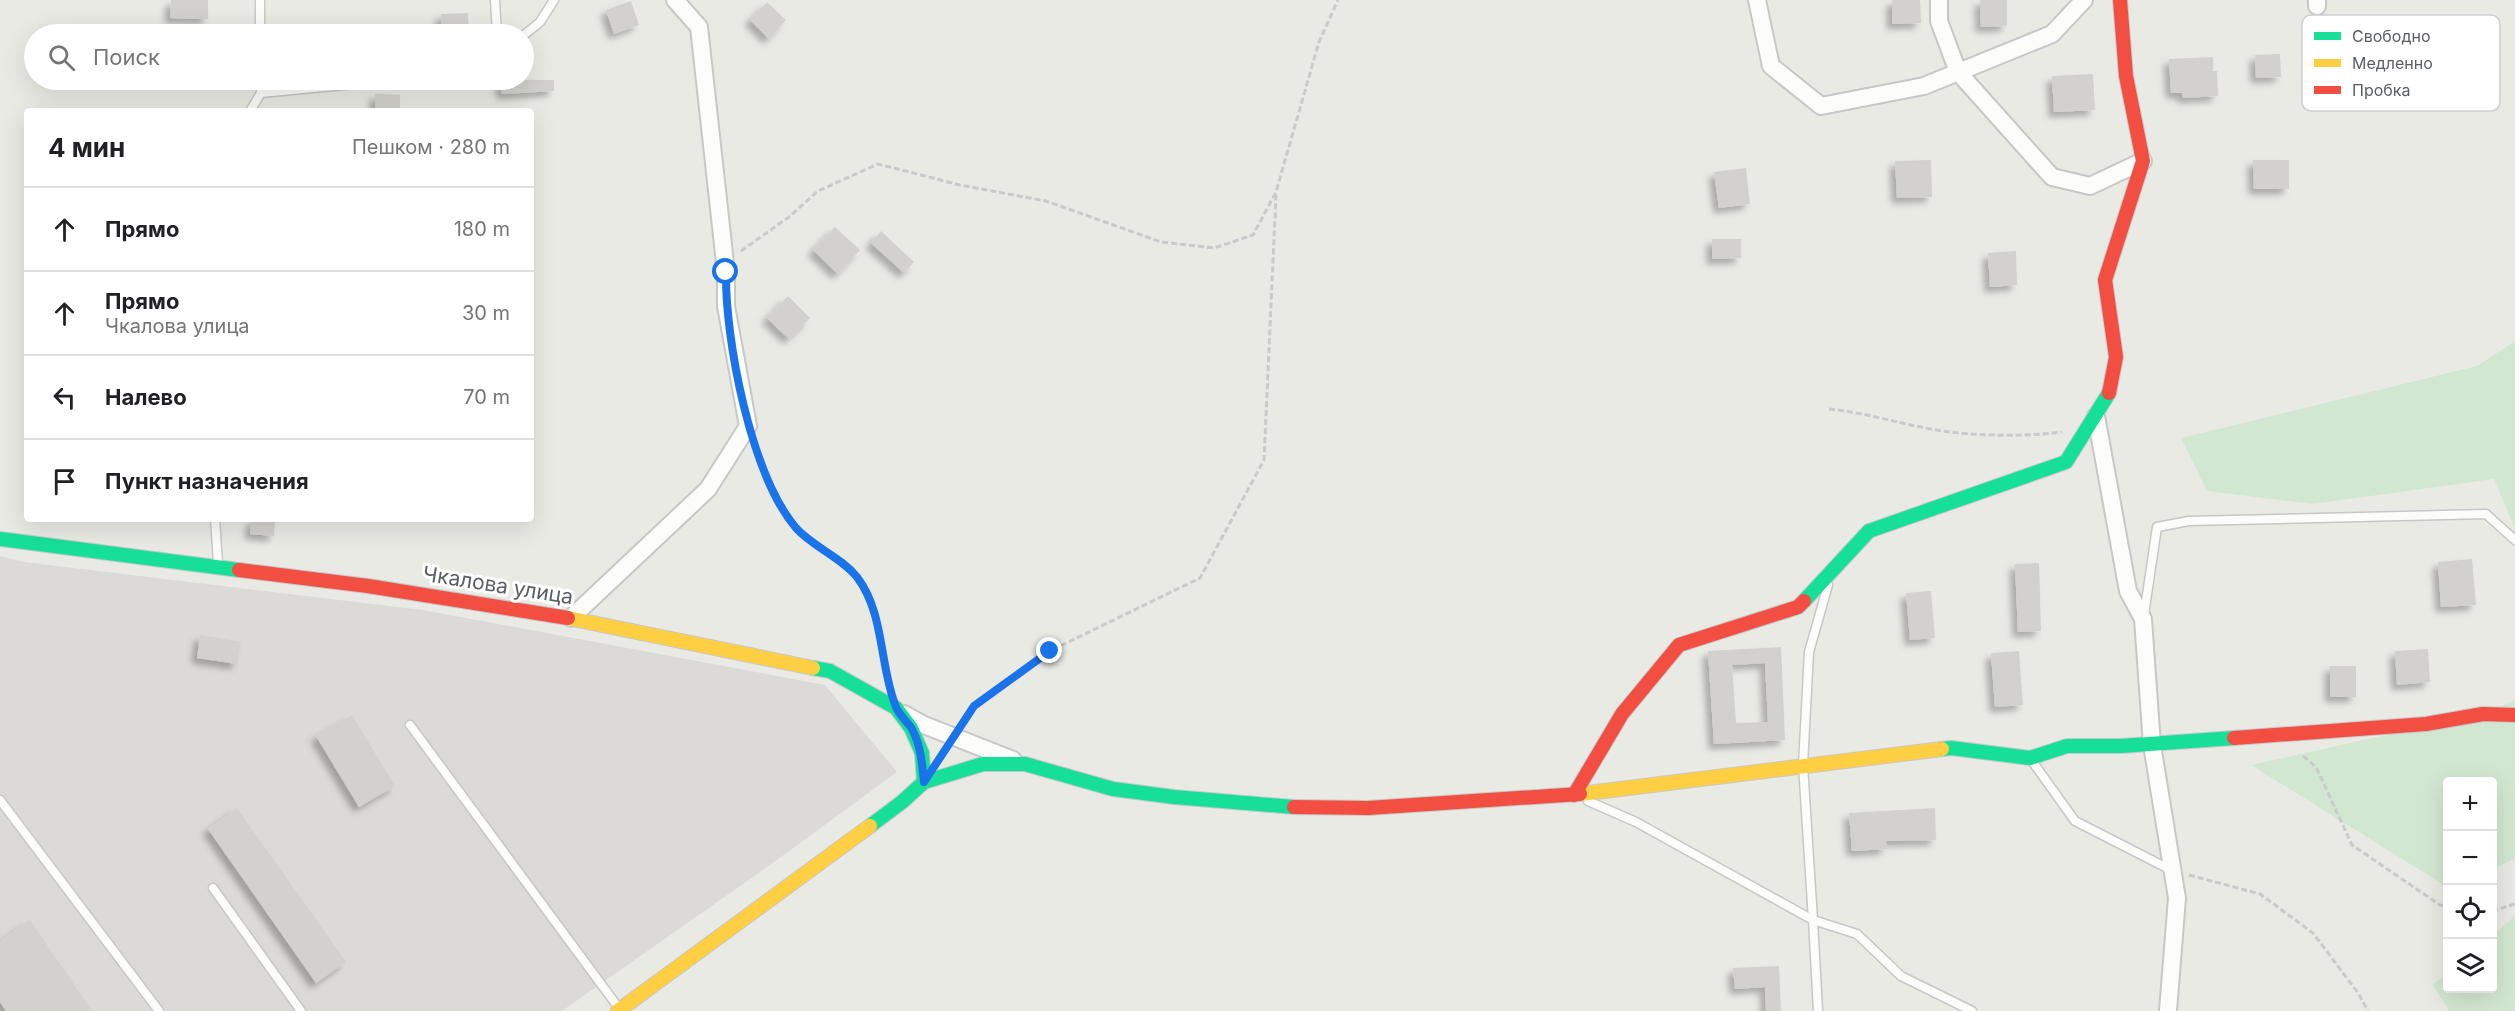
<!DOCTYPE html>
<html lang="ru">
<head>
<meta charset="utf-8">
<style>
	:root { --surface:#fff; --page:#f2f2f2; --text:#202124; --muted:#757577; --line:#e0e0e0 }
	body { margin:0; font-family:Inter,sans-serif; background:var(--page); color:var(--text) }
	.controls { position:absolute; right:18px; bottom:18px; display:grid; overflow:hidden; border-radius:6px; box-shadow:0 6px 24px #0002 }
	.controls button { width:54px; height:54px; display:grid; place-items:center; padding:0; border:0; border-bottom:2px solid var(--line); background:var(--surface); color:var(--text); font:30px sans-serif }
	.stop { position:absolute; width:18px; height:18px; margin:-14px; border:4px solid #1a73e8; border-radius:50%; background:#fff }
	.stop.end { background:#1a73e8; border-color:#fff; box-shadow:0 2px 6px #0008 }
	.list { margin:0; padding:0; list-style:none }
	h2 { display:flex; justify-content:space-between; align-items:center; height:78px; margin:0; padding:0 24px; font-size:26px }
	h2 small { font-size:20px; font-weight:400; color:var(--muted) }
	.list li { display:grid; grid-template-columns:39px 1fr auto; gap:18px; align-items:center; box-sizing:border-box; height:84px; padding:0 24px; border-top:2px solid var(--line) }
	.list b { display:block; font-size:22px; white-space:nowrap }
	.list p { margin:0; font-size:20px; white-space:nowrap; color:var(--muted) }
	.list em { font-size:20px; font-style:normal; color:var(--muted) }
	.icon { flex:none; width:33px; height:33px; fill:none; stroke:currentColor; stroke-width:2; stroke-linecap:round; stroke-linejoin:round }
	.map { position:relative; flex:none; width:2515px; height:1011px; overflow:hidden }
	.search { position:absolute; background:var(--surface); box-shadow:0 6px 24px #0002; left:24px; top:24px; width:510px; height:66px; display:flex; align-items:center; gap:15px; box-sizing:border-box; padding:0 21px; border-radius:33px; color:var(--muted); font-size:22px }
	.panel { position:absolute; background:var(--surface); box-shadow:0 6px 24px #0002; left:24px; top:108px; width:510px; height:414px; border-radius:6px }
	.map>svg:first-child { display:block }
	.industrial { fill:#dbdad6 }
	.green { fill:#d2e7d1 }
	.building { fill:#d2d1ce; fill-rule:evenodd; filter:url(#shadow) }
	.lines { fill:none; stroke-linecap:round; stroke-linejoin:round }
	.lane-casing { stroke:#c7c7c7; stroke-width:11 }
	.street-casing { stroke:#c7c7c7; stroke-width:20 }
	.fast-casing { stroke:#c7c8c8; stroke-width:16 }
	.slow-casing { stroke:#c7c8c8; stroke-width:16 }
	.jam-casing { stroke:#c7c8c8; stroke-width:16 }
	.path { stroke:#c7cbc9; stroke-width:3; stroke-dasharray:6 3; stroke-linecap:butt }
	.lane { stroke:#fcfcfb; stroke-width:8 }
	.street { stroke:#fcfcfb; stroke-width:16 }
	.fast { stroke:#16e098; stroke-width:14 }
	.slow { stroke:#ffcf43; stroke-width:14 }
	.jam { stroke:#f24e42; stroke-width:14 }
	.route { stroke:#1a73e8; stroke-width:8 }
	.labels { text-anchor:middle; dominant-baseline:central; stroke-width:6; stroke-linejoin:round; paint-order:stroke }
	.street-label { font-size:21px; fill:#5a5d62; stroke:#fff }
	.key { fill:#fff; stroke:#ceced0; stroke-width:1.5 }
	.key-label { font-size:16px; fill:#5a5d62 }
</style>
</head>
<body>
<div class="map">
<svg width="2515" height="1011" viewBox="0 0 2515 1011">
	<defs>
		<filter id="shadow"><feDropShadow dx="-5.5" dy="5.5" stdDeviation="3" flood-color="#0004"/></filter>
	</defs>
	<rect width="100%" height="100%" fill="#eaeae5"/>
	<path class="industrial" d="M0 556 24 562 423 610 825 685 897 772 770 865 562 1011H0Z"/>
	<g class="green">
		<path d="M2515 341V529L2494 479 2313 504 2207 491 2181 438 2477 366Z"/>
		<path d="M2515 700V859L2493 869 2492 782H2448L2447 887 2251 765 2489 712Z"/>
		<path d="M2515 916V1011H2449L2433 985 2447 973 2448 988H2492L2493 935Z"/>
	</g>
	<g class="building">
		<path d="M171 0H208V19L170 18Z"/>
		<path d="M1892 0H1920L1921 23 1892 24Z"/>
		<path d="M1980 0H2007V26L1981 27Z"/>
		<path d="M631 1 639 25 614 34 606 10Z"/>
		<path d="M767 2 786 20 769 39 750 20Z"/>
		<path d="M468 13 469 34H441V14Z"/>
		<path d="M2280 54 2281 77 2256 78 2255 55Z"/>
		<path d="M2213 57V71H2217L2218 96 2183 98 2182 93H2171L2169 59Z"/>
		<path d="M2093 74 2095 110 2054 112 2052 76Z"/>
		<path d="M501 80H554V91L502 94Z"/>
		<path d="M375 94 400 95V111H375Z"/>
		<path d="M1931 160 1932 197 1897 198 1895 161Z"/>
		<path d="M2253 160H2289V189H2254Z"/>
		<path d="M1746 168 1750 204 1719 208 1714 172Z"/>
		<path d="M835 227 860 250 838 274 813 250Z"/>
		<path d="M881 231 914 262 904 273 871 243Z"/>
		<path d="M1712 239H1741V258L1712 259Z"/>
		<path d="M2016 251 2017 285 1990 287 1988 253Z"/>
		<path d="M788 296 810 318 789 339 767 318Z"/>
		<path d="M252 519H275L274 536 250 534Z"/>
		<path d="M2472 559 2476 605 2441 607 2438 562Z"/>
		<path d="M2039 563 2041 631 2018 632 2015 564Z"/>
		<path d="M1931 591 1935 638 1910 640 1906 593Z"/>
		<path d="M200 635 241 642 237 664 197 658Z"/>
		<path d="M1781 647 1785 740 1714 744 1708 651ZM1765 663 1768 722 1736 723 1732 665Z"/>
		<path d="M2428 649 2430 682 2397 685 2395 651Z"/>
		<path d="M2019 651 2023 705 1995 707 1991 653Z"/>
		<rect x="2330" y="666" width="26" height="31"/>
		<path d="M352 715 395 786 359 807 316 736Z"/>
		<path d="M237 808 346 962 316 983 208 829Z"/>
		<path d="M1935 808 1936 840 1886 841 1887 849 1852 851 1849 813Z"/>
		<path d="M30 920 92 1011H6L0 1002V941Z"/>
		<path d="M1779 966 1781 1011H1766L1765 987 1735 989 1733 968Z"/>
	</g>
	<g class="lines">
		<defs>
			<g id="lane">
				<path d="M260 0V34"/>
				<path d="M495 0 497 34"/>
				<path d="M524 35 540 22 554 0"/>
				<path d="M261 80V93"/>
				<path d="M250 111 261 93 397 80"/>
				<path d="M215 519 218 563"/>
				<path d="M1828 585 1809 652 1803 765 1813 920 1857 934 1901 976 1972 1011"/>
				<path d="M2144 615 2157 527 2189 521 2486 514 2515 540"/>
				<path d="M410 725 618 1007"/>
				<path d="M2032 761 2075 821 2171 870"/>
				<path d="M0 800 159 1011"/>
				<path d="M1588 801 1636 822 1813 920 1818 1011"/>
				<path d="M213 888 301 1011"/>
			</g>
			<g id="street">
				<path d="M1757 0 1771 66 1821 106 1924 86 2052 34 2084 0"/>
				<path d="M1939 0V21L1958 72 2052 177 2090 186 2143 161"/>
				<path d="M2317 6V0"/>
				<path d="M2096 416 2128 591 2143 619 2152 745 2177 898 2168 1011"/>
				<path d="M571 618 708 489 748 426 726 306V272L699 27 675 0"/>
				<path d="M904 714 924 725 1013 760"/>
			</g>
			<g id="fast">
				<path d="M0 539 239 570"/>
				<path d="M1804 601 1869 531 2066 462 2109 393"/>
				<path d="M813 668 830 671 896 708 911 728 922 753 924 782"/>
				<path d="M1942 749 1951 748 2030 758 2067 746H2121L2234 738"/>
				<path d="M870 826 902 802 924 782 983 764H1025L1113 789 1174 797 1294 807"/>
			</g>
			<g id="slow">
				<path d="M568 618 813 668"/>
				<path d="M1580 794 1942 749"/>
				<path d="M618 1011 870 826"/>
			</g>
			<g id="jam">
				<path d="M2109 393 2116 357 2105 280 2143 161 2126 76 2120 0"/>
				<path d="M239 570 368 586 568 618"/>
				<path d="M2234 738 2426 724 2483 714 2515 715"/>
				<path d="M1574 795 1622 714 1679 645 1798 607 1804 601"/>
				<path d="M1294 807 1368 808 1580 794"/>
			</g>
		</defs>
		<use href="#lane" class="lane-casing"/>
		<use href="#street" class="street-casing"/>
		<use href="#fast" class="fast-casing"/>
		<use href="#slow" class="slow-casing"/>
		<use href="#jam" class="jam-casing"/>
		<g class="path">
			<path d="M741 251 789 217 818 191 878 164 960 185 1046 201 1161 242 1214 248 1253 235 1276 192 1319 42 1338 0"/>
			<path d="M1829 409C1868 413 1904 425 1942 431 1981 436 2023 437 2062 432"/>
			<path d="M756 447 777 499 797 529 856 576 873 607 890 681"/>
			<path d="M963 723 974 706 1050 651 1200 578 1264 460 1276 195"/>
			<path d="M2303 756 2316 767 2352 845 2440 905 2448 907"/>
			<path d="M2189 875 2260 894 2313 933 2358 993 2368 1011"/>
			<path d="M2492 911 2515 904"/>
		</g>
		<use href="#lane" class="lane"/>
		<use href="#street" class="street"/>
		<use href="#fast" class="fast"/>
		<use href="#slow" class="slow"/>
		<use href="#jam" class="jam"/>
	</g>
	<g class="lines">
		<path class="route" d="M726 272C725 340 751 475 796 528 813 547 841 557 857 577 885 614 879 665 896 707 899 715 907 721 912 729 921 746 922 763 924 782L974 706 1050 651"/>
	</g>
	<g class="labels">
		<g class="street-label">
			<text transform="translate(498 585) rotate(9)">Чкалова улица</text>
		</g>
	</g>
	<rect x="2302" y="15" width="198" height="96" rx="9" class="key"/>
	<rect x="2314" y="32" width="27" height="8" fill="#16e098"/>
	<rect x="2314" y="59" width="27" height="8" fill="#ffcf43"/>
	<rect x="2314" y="86" width="27" height="8" fill="#f24e42"/>
	<g class="key-label">
		<text x="2352" y="42">Свободно</text>
		<text x="2352" y="69">Медленно</text>
		<text x="2352" y="96">Пробка</text>
	</g>
</svg>
<div class="controls">
<button>+</button>
<button>−</button>
<button><svg class="icon" aria-label="locate" viewBox="0 0 24 24"><circle cx="12" cy="12" r="6"/><path d="M12 2v4M12 18v4M2 12h4M18 12h4"/></svg></button>
<button><svg class="icon" aria-label="layers" viewBox="0 0 24 24"><path d="M12 4l9 5-9 5-9-5zM3 14l9 5 9-5"/></svg></button>
</div>
<div class="stop" style="left:726px;top:272px"></div>
<div class="stop end" style="left:1050px;top:651px"></div>
<div class="search"><svg class="icon" aria-label="search" viewBox="0 0 24 24"><circle cx="10" cy="10" r="6"/><path d="M15 15l6 6"/></svg>Поиск</div>
<section class="panel">
<h2>4 мин<small>Пешком · 280 m</small></h2>
<ul class="list">
<li><svg class="icon" aria-label="ahead" viewBox="0 0 24 24"><path d="M12 20V5M6 11l6-6 6 6"/></svg><div><b>Прямо</b></div><em>180 m</em></li>
<li><svg class="icon" aria-label="ahead" viewBox="0 0 24 24"><path d="M12 20V5M6 11l6-6 6 6"/></svg><div><b>Прямо</b><p>Чкалова улица</p></div><em>30 m</em></li>
<li><svg class="icon" aria-label="left" viewBox="0 0 24 24"><path d="M17 20v-9H6M10 6l-5 5 5 5"/></svg><div><b>Налево</b></div><em>70 m</em></li>
<li><svg class="icon" aria-label="arrive" viewBox="0 0 24 24"><path d="M6 21V4h12l-3 4 3 4H6"/></svg><div><b>Пункт назначения</b></div></li>
</ul>
</section>
</div>
</body>
</html>
